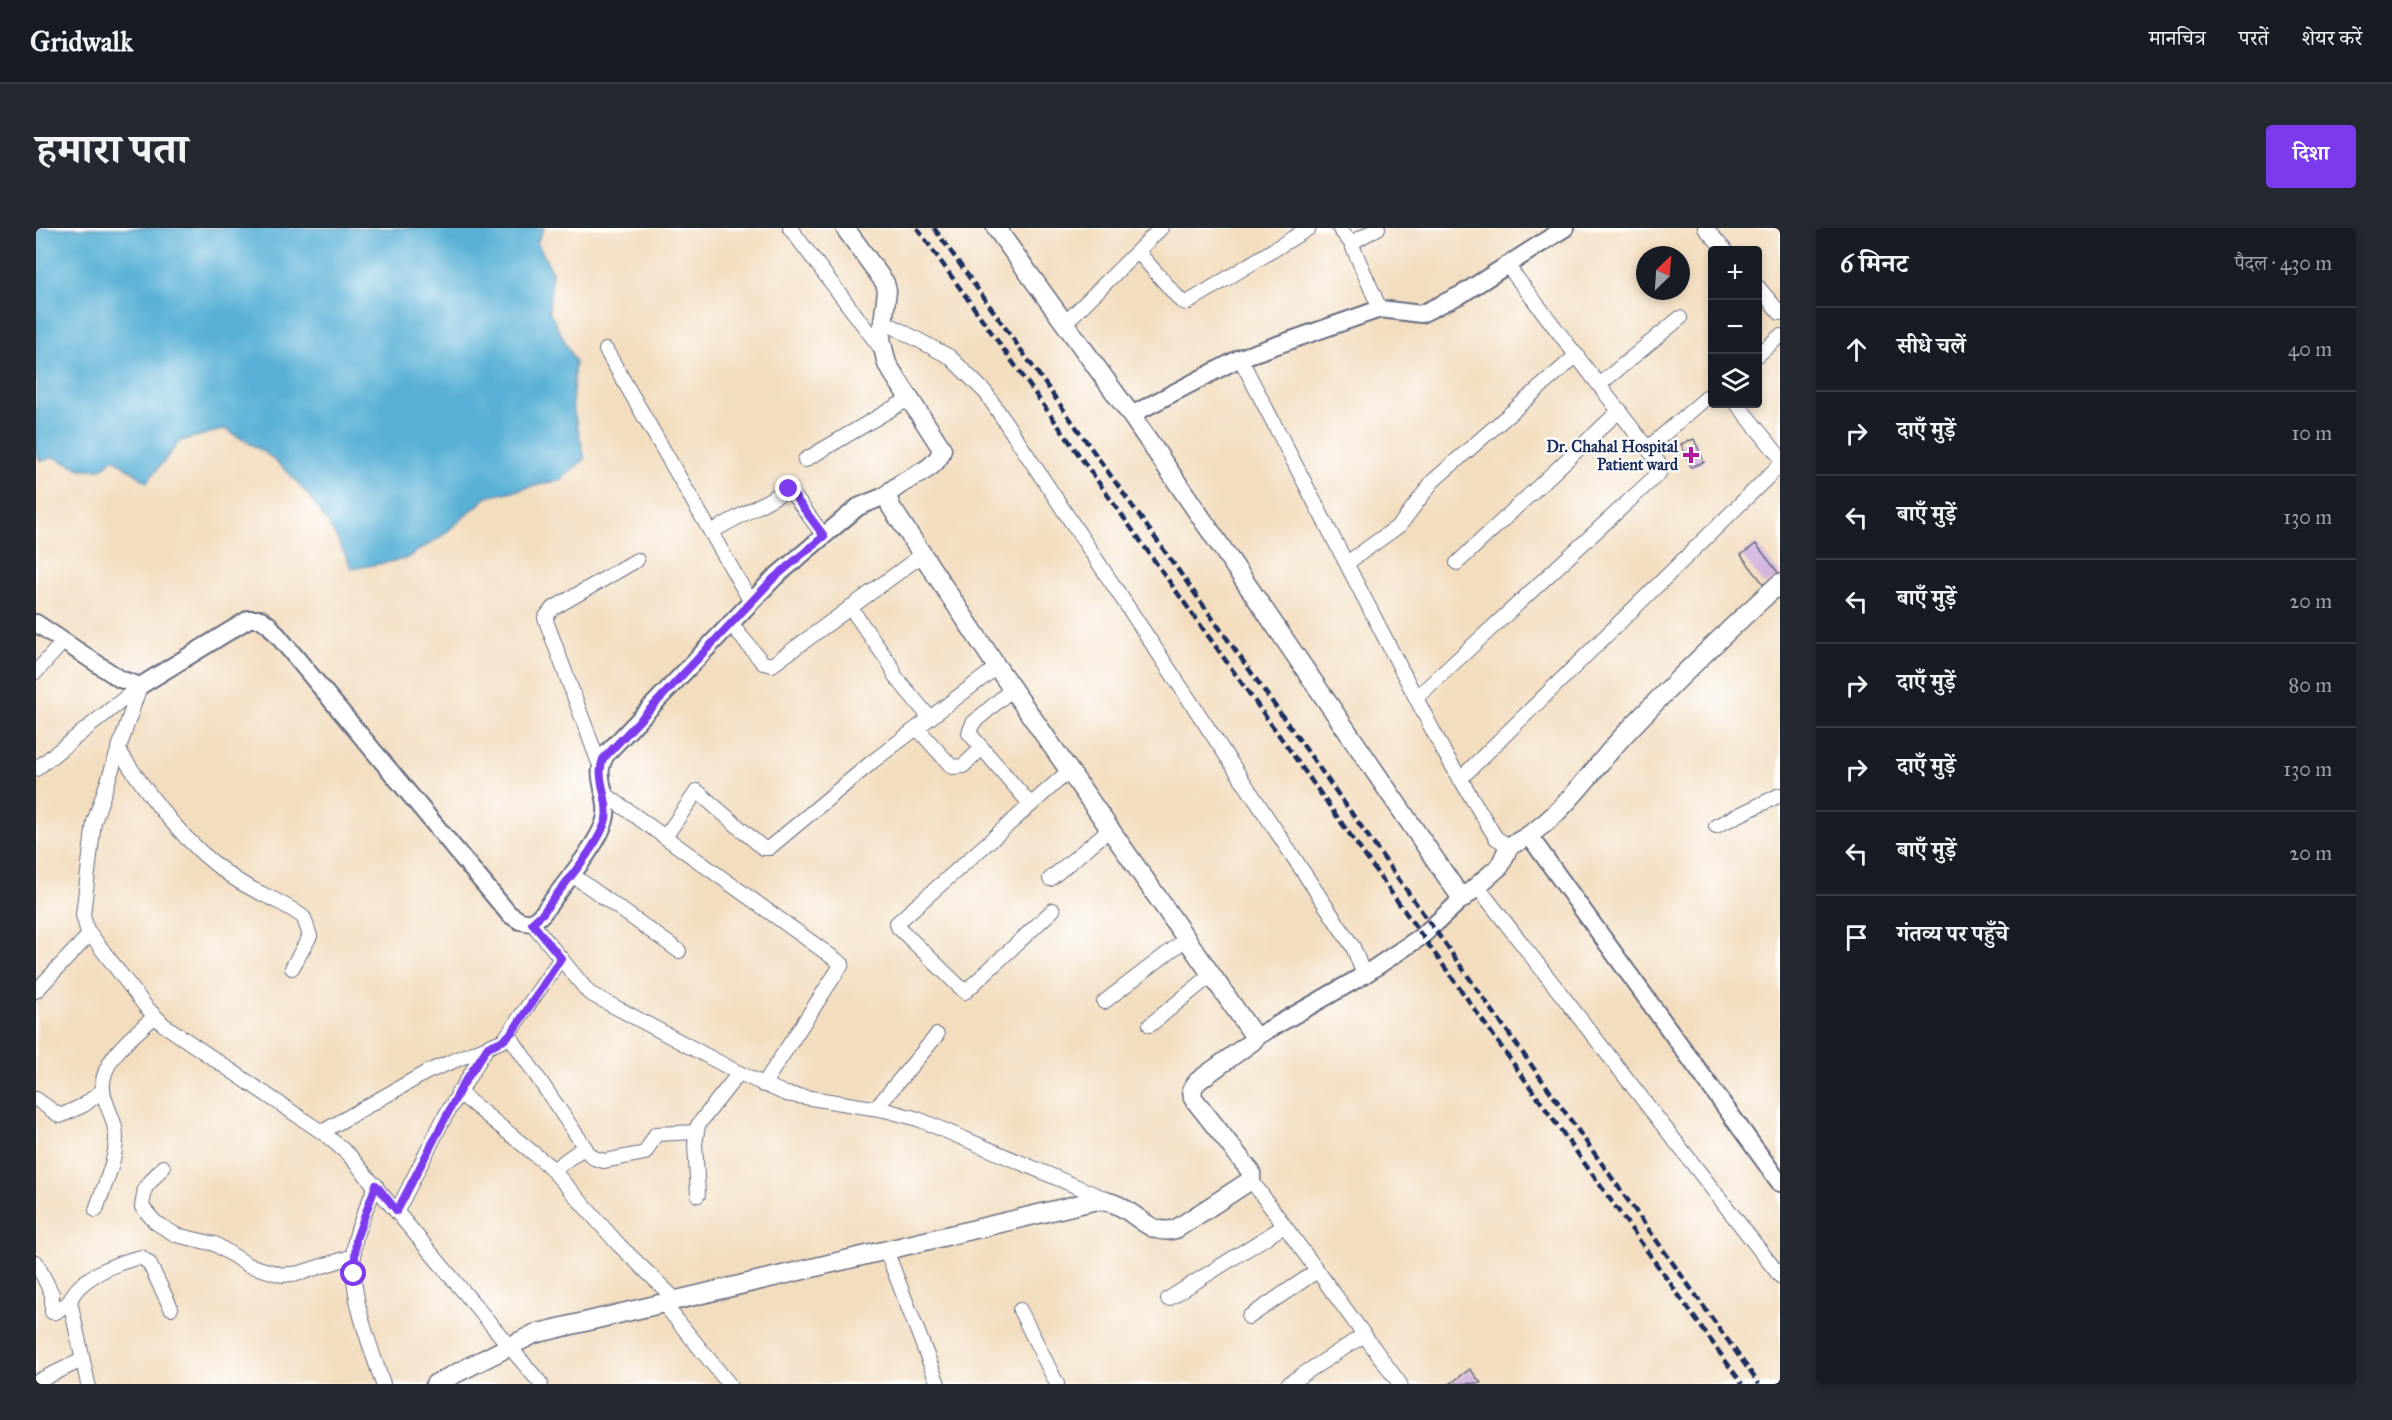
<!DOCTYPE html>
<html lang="hi">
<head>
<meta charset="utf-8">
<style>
	:root { --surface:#171b24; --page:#242831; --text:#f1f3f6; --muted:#9ea1a6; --line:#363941; --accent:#7c3aed }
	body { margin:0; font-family:"IM FELL Great Primer","Noto Serif Devanagari",serif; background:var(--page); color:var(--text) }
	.controls { position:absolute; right:18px; top:18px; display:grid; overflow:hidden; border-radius:6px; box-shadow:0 3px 9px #0003 }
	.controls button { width:54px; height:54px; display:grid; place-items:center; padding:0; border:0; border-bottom:2px solid var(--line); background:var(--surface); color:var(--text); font:30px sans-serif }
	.compass { position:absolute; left:1600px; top:18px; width:54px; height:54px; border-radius:50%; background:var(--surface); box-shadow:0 3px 9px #0003; rotate:25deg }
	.stop { position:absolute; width:18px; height:18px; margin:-14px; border:4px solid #7c3aed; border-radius:50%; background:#fff }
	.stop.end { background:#7c3aed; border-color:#fff; box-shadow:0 2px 6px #0008 }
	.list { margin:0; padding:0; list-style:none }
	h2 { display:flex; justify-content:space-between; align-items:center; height:78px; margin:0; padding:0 24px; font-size:26px }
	h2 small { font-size:20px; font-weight:400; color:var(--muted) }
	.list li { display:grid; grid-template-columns:39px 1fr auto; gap:18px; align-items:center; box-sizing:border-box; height:84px; padding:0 24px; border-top:2px solid var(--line) }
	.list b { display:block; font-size:22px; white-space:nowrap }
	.list em { font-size:20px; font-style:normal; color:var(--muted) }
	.icon { flex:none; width:33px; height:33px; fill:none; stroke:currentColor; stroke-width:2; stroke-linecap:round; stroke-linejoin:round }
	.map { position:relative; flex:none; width:1744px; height:1156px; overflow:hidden; border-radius:6px }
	header { display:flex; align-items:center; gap:36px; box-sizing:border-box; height:84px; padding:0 30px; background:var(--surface); border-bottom:2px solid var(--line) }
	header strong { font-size:28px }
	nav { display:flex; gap:33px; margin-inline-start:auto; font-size:21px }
	.intro { display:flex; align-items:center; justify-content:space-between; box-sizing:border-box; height:144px; padding:0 36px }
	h1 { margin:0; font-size:42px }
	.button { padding:15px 27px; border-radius:6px; background:var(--accent); color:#fff; font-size:21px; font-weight:700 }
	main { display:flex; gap:36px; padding:0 36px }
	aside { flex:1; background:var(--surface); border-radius:6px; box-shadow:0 3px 9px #0003 }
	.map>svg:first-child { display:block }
	.water { fill:#59b0d6; stroke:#3a709a; stroke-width:1.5 }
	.building { fill:#d2b3dd }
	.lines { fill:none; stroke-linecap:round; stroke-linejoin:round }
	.minor-casing { stroke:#676c80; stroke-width:16 }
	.tertiary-casing { stroke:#676c80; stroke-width:20 }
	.secondary-casing { stroke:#676c80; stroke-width:21 }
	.minor { stroke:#fff; stroke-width:14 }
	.tertiary { stroke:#fff; stroke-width:16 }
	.secondary { stroke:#fff; stroke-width:18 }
	.rail { stroke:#1b2f5e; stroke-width:4.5; stroke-dasharray:9 4.5; stroke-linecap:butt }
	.route { stroke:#7c3aed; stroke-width:8 }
	.poi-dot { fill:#b5179e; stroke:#fff; stroke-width:2 }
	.labels { text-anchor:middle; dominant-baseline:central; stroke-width:4.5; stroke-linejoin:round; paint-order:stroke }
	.poi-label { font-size:16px; font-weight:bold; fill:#1b2f5e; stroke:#fff; text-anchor:end }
</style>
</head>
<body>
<header>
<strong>Gridwalk</strong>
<nav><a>मानचित्र</a><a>परतें</a><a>शेयर करें</a></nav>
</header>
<div class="intro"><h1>हमारा पता</h1><a class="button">दिशा</a></div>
<main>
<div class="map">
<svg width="1744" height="1156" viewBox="0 0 1744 1156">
	<rect width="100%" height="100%" fill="#fff"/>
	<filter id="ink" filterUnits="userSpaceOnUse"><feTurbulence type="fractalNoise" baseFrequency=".0167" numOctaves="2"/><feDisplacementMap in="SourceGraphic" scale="12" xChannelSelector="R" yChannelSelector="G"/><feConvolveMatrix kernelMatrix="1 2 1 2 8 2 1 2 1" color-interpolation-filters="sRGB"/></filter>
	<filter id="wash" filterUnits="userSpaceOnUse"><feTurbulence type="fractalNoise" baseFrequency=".008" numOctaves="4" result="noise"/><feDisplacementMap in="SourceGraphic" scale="24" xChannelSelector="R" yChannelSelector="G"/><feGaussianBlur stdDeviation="1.35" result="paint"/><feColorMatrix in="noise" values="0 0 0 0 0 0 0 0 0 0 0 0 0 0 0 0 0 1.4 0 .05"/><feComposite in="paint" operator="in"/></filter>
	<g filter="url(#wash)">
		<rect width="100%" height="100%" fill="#f3ddbf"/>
		<path class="water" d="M0 0H508L501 14 516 44 513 83 539 133 536 176 549 231 524 252 451 269 406 308 369 331 316 341C298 301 271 258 237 231 223 219 205 211 189 201L144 213 111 254 77 230 66 241H45L18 229 5 233 0 225Z"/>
		<g id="blocks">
			<g class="building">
				<path d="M1658 211 1668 234 1655 239 1645 216Z"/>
				<path d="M1720 316 1744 347 1729 358 1705 327Z"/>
				<path d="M1434 1141 1445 1155 1414 1156Z"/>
			</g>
		</g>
	</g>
	<g filter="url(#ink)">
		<use href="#blocks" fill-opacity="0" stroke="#676c80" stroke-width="1.5"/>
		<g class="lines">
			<defs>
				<g id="minor">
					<path d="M754 0 846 122"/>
					<path d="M1303 0 1315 15 1344 81"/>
					<path d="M1669 0 1689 22"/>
					<path d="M1315 15 1342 0"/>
					<path d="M1102 24 1145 73 1151 75 1273 0"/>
					<path d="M1722 59 1744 85"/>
					<path d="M845 92 914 129 950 165 1317 719 1328 747"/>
					<path d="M1029 95 1125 0"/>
					<path d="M570 122 715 374"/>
					<path d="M1722 127 1744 108"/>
					<path d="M1204 130 1408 524 1460 610 1473 618"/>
					<path d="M1564 156 1644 90"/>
					<path d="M1701 176 1744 229"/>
					<path d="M1613 219 1676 165"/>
					<path d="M769 232 874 170"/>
					<path d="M675 304 753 261 788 308"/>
					<path d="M1311 335 1364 297 1397 253 1541 127"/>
					<path d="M1421 335 1584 182"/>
					<path d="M814 379 856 439 859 448 894 490"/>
					<path d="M694 395 727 435 736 437 886 327"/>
					<path d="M0 444 28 413"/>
					<path d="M104 458 58 594 47 687 51 702 110 779 128 797 290 907 313 927 505 1156"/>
					<path d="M976 461 937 495 933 505 995 577"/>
					<path d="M1380 470 1623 245 1625 238 1471 37"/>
					<path d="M881 500 916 539 927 538 946 520"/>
					<path d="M82 521C114 570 150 618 199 651 221 666 248 673 268 690L274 708 256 740"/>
					<path d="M564 538 509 390 516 381 601 332"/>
					<path d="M0 541 104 458"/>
					<path d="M1424 551 1744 237"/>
					<path d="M566 564 806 736 727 857"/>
					<path d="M1680 598 1744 567"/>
					<path d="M629 609 661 563 727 620H733L836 534 961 439"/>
					<path d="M535 646 643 723"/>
					<path d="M1014 651 1074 601"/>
					<path d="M1441 658 1744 1048"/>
					<path d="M1017 682 929 764 862 699 861 695 1033 543"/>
					<path d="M496 695 553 765 703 845 750 866 849 882 882 891 1070 971"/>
					<path d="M0 763 54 706"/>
					<path d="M1068 774 1150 711"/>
					<path d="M1114 797 1175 747"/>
					<path d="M473 807 550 921"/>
					<path d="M422 864 512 937 583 1017 640 1072"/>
					<path d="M0 871 24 888 48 877 67 862"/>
					<path d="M840 880 901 807"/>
					<path d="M286 904 391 844 468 812 525 730"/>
					<path d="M127 939 109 960 106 979 119 994 140 1007 179 1016 212 1037 246 1047 264 1045 318 1028"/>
					<path d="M517 942 547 920 558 930 568 933 609 925 620 906 660 904"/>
					<path d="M1215 952 1364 1156"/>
					<path d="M340 957C333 975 323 994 319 1013 311 1062 332 1111 347 1156"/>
					<path d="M662 967 659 916 662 897 703 845"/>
					<path d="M60 982C67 960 80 933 80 911 81 893 69 879 67 862 63 832 100 806 118 789"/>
					<path d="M361 983 408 890 451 819"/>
					<path d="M850 1022 902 1156"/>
					<path d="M0 1034 16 1066V1084H20L34 1073"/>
					<path d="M1132 1071 1248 998"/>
					<path d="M627 1075 693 1156"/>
					<path d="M984 1082 1021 1156"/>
					<path d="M1213 1089 1281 1043"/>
					<path d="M0 1154 46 1132"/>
					<path d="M52 1156 34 1073C42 1050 82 1034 105 1029L113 1035 135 1080"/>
					<path d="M1252 1156 1328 1107"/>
				</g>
				<g id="tertiary">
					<path d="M1095 187 1204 130 1344 81 1385 86 1426 66 1529 0"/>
					<path d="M0 395 84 451 104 458 213 391H225L233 397 473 686 484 693 496 695 507 685C523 661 567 613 570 587 573 564 555 546 572 524L738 350 822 279 851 267"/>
					<path d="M1494 609 1744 955"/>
					<path d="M1218 810 1328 747 1386 708 1426 671"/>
				</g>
				<g id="secondary">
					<path d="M960 0 1095 187 1426 671 1464 638 1473 618C1522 597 1554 543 1590 505 1639 453 1691 403 1744 355"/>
					<path d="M399 1156 498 1106 1057 973C1097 970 1107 1011 1140 1001L1215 952V944L1157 870 1156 861 1162 853 1217 813 1216 805 961 439 855 279 851 267C866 249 901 245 906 221L851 136 845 111 851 63 849 55 809 0"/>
				</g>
			</defs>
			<use href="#minor" class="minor-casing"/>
			<use href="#tertiary" class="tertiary-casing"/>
			<use href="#secondary" class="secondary-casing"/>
			<use href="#minor" class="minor"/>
			<use href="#tertiary" class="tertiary"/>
			<use href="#secondary" class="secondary"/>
			<g class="rail">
				<path d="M881 0 1706 1156"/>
				<path d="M898 0 1723 1156"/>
			</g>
		</g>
	</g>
	<g class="lines" filter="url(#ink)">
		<path class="route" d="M318 1046 320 1011 340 957 361 983 426 858 452 819 468 812 477 803 525 730 496 695 507 685C523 661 564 617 570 591 574 571 559 551 567 531L738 350 788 308 753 261"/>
	</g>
	<path class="poi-dot" d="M1652 218h6v6h6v6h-6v6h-6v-6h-6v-6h6z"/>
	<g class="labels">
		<g class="poi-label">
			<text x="1642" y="218">Dr. Chahal Hospital<tspan x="1642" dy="18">Patient ward</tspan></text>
		</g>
	</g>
</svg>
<div class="controls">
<button>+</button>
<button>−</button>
<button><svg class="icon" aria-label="layers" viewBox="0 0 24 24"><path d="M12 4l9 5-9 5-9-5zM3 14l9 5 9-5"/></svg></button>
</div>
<svg class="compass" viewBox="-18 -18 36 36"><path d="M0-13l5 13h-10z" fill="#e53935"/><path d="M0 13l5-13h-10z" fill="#9ea1a6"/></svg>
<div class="stop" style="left:318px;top:1046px"></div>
<div class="stop end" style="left:753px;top:261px"></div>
</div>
<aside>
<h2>6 मिनट<small>पैदल · 430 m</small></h2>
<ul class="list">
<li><svg class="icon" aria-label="ahead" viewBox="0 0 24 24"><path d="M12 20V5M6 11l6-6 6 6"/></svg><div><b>सीधे चलें</b></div><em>40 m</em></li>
<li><svg class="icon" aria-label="right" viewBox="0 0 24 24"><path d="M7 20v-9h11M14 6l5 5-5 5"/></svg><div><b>दाएँ मुड़ें</b></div><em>10 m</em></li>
<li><svg class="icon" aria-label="left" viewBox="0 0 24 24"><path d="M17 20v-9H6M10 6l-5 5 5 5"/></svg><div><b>बाएँ मुड़ें</b></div><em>130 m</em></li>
<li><svg class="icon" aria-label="left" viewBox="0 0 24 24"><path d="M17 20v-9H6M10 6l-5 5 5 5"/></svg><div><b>बाएँ मुड़ें</b></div><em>20 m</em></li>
<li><svg class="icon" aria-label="right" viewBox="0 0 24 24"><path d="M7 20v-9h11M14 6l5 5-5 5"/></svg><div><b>दाएँ मुड़ें</b></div><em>80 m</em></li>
<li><svg class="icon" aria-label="right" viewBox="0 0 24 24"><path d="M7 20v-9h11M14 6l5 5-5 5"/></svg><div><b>दाएँ मुड़ें</b></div><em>130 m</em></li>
<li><svg class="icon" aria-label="left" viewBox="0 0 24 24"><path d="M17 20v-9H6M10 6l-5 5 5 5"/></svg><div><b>बाएँ मुड़ें</b></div><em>20 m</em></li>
<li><svg class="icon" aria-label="arrive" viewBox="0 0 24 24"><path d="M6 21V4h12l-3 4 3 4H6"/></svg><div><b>गंतव्य पर पहुँचे</b></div></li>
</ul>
</aside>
</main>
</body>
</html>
